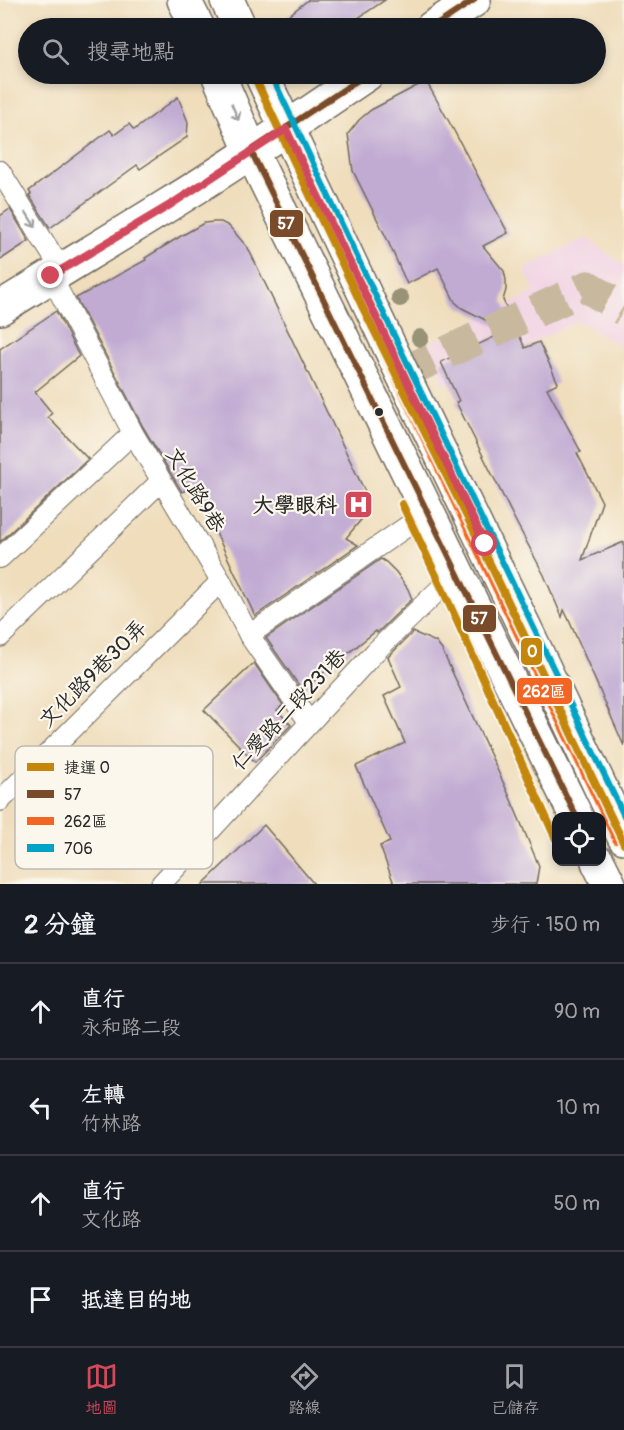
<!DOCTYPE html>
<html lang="zh-TW">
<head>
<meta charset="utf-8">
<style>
	:root { --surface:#171b24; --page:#20242c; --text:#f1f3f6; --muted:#9ea1a6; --line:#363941; --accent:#d1495b }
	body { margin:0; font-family:Pangolin,"LXGW WenKai TC",sans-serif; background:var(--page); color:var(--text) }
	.controls { position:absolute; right:18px; bottom:18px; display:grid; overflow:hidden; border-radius:12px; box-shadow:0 3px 9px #0003 }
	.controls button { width:54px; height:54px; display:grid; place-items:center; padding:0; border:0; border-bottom:2px solid var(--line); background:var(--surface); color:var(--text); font:30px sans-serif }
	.stop { position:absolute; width:18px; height:18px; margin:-14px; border:4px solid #d1495b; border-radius:50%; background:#fff }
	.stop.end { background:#d1495b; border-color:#fff; box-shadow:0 2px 6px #0008 }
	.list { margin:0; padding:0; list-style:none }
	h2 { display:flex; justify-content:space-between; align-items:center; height:78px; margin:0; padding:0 24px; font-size:26px }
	h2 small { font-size:20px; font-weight:400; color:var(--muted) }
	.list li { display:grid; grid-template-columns:39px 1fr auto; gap:18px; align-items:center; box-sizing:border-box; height:96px; padding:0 24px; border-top:2px solid var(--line) }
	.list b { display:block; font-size:22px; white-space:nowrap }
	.list p { margin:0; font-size:20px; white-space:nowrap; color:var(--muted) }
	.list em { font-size:20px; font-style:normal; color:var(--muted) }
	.icon { flex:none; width:33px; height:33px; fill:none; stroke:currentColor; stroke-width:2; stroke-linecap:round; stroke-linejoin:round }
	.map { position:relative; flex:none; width:624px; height:884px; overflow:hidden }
	.search { position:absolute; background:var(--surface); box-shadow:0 3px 9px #0003; left:18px; right:18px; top:18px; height:66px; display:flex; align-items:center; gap:15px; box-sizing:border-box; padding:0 21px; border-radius:33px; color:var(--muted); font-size:22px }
	.sheet { height:462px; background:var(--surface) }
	nav { display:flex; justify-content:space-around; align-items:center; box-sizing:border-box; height:84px; border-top:2px solid var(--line); background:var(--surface); font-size:16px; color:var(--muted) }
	nav a { display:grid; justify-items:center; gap:3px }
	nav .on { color:var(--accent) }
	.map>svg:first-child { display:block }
	.built { fill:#f1d0e3 }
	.building { fill:#c1abd3 }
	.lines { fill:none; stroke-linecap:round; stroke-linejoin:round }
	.minor-tunnel { stroke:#c8b99e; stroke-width:33; stroke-dasharray:33 16; stroke-linecap:butt }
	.service-casing { stroke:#70695d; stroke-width:22 }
	.minor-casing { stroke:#70695d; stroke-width:36 }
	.secondary-casing { stroke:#70695d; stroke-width:36 }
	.service { stroke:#fff; stroke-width:20 }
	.minor { stroke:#fff; stroke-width:33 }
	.secondary { stroke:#fff; stroke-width:33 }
	.bus-1-casing { stroke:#fbf7ec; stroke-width:10 }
	.bus-2-casing { stroke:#fbf7ec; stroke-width:10 }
	.bus-3-casing { stroke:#fbf7ec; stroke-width:10 }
	.bus-1 { stroke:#7a4b2a; stroke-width:6 }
	.bus-2 { stroke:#f26522; stroke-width:6 }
	.bus-3 { stroke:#02a3c6; stroke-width:6 }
	.metro-1-casing { stroke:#fbf7ec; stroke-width:12 }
	.metro-1 { stroke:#c4870b; stroke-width:8 }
	.tree { fill:#989276 }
	.oneway { stroke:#a0a0a0 }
	.route { stroke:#d1495b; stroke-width:8 }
	.bus-dot { fill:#2b2b2b; stroke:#fbf7ec; stroke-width:2 }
	.labels { text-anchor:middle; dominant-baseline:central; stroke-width:4.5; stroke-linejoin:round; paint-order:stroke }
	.street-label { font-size:21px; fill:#2b2b2b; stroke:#fbf7ec }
	.poi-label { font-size:21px; font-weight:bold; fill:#2b2b2b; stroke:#fbf7ec; text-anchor:end }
	.key { fill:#fbf7ec; stroke:#bdbab2; stroke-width:1.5 }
	.key-label { font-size:16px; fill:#2b2b2b }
	.line-badge { stroke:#fbf7ec; stroke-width:2 }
	.badge-label { font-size:16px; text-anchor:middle; font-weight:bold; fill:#fff }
</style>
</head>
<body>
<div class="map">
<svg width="624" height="884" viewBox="0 0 624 884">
	<rect width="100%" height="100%" fill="#fbf7ec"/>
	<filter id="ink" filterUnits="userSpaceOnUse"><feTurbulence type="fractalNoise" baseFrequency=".0167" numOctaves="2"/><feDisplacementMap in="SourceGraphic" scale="12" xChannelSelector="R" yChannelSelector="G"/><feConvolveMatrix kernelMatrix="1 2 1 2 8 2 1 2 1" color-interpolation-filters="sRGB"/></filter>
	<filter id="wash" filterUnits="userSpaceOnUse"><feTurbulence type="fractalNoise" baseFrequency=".008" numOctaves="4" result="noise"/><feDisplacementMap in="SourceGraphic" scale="24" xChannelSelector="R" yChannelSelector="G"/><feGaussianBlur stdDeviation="1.35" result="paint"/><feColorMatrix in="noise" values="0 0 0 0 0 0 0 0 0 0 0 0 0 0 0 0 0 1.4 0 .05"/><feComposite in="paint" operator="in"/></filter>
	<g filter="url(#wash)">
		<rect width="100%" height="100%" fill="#efddbb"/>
		<path class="built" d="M586 238 624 265V349L578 321 445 385 427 344 535 292 524 268Z"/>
		<g id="blocks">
			<g class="building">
				<path d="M308 0H385L343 28H273Z"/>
				<path d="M426 81 452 127 508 233 483 246 504 271 506 280V290L503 300 525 348 539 342 558 383 547 388 581 452 577 453 602 502 582 560 624 542V746L568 618 564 610 562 617 544 575 515 520 456 402 459 401 441 362 507 331 462 308 455 302 438 268 407 284 387 239 353 171 348 134 359 120 371 110Z"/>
				<path d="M178 97 188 122 187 137 140 169 137 165 50 228 29 195 31 194 29 191 110 130 114 135 129 124 134 130Z"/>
				<path d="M10 209 29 241 0 260V216Z"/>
				<path d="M214 222H221L229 226 248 248 368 498V505L364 516 346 538 358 545 255 616 194 486 182 492 143 427 76 298 146 260 145 258 181 236 204 223Z"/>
				<path d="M56 311 79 356 35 392 52 413 48 417 88 459 0 542V349Z"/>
				<path d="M381 559 386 562 396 572 408 589 412 599 377 633 376 631 302 690 266 638Z"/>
				<path d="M413 632 436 642 442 650 509 795 539 866 536 884H394L380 846 390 842 356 766 405 743 384 696 401 687 388 657Z"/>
				<path d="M254 663 283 705 277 710 291 725 255 762 204 710Z"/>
				<path d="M264 825 314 884H203Z"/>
			</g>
		</g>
	</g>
	<g filter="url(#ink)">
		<use href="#blocks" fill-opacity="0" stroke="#70695d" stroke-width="1.5"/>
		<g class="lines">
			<path class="minor-tunnel" d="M402 373 588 287 624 310"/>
			<defs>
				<g id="service">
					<path d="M0 171 61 269"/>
					<path d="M51 276 133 433 221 581 249 635 309 722"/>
					<path d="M0 558 133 433"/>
					<path d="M249 635 428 512"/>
					<path d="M0 637 161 481"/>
					<path d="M0 801 221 581"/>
					<path d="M161 884 375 652 457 572"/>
				</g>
				<g id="minor">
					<path d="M432 28 474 0"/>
					<path d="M0 308C56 273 112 240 168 205 236 164 301 118 367 74"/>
				</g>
				<g id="secondary">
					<path d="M184 0 198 28"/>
					<path d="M227 0 240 28"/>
					<path d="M218 74 251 151 576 816"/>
					<path d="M261 74 402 373 535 649 624 837"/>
					<path d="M598 862 609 884"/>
				</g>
			</defs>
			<use href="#service" class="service-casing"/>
			<use href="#minor" class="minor-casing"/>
			<use href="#secondary" class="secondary-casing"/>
			<use href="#service" class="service"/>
			<use href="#minor" class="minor"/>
			<use href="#secondary" class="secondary"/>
			<defs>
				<g id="bus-1">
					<path d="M432 28 474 0"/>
					<path d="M367 74 251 151 576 816"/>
				</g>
				<path id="bus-2" d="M253 78 394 377 616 841"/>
				<path id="bus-3" d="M271 74 410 369 624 816"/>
			</defs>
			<use href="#bus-1" class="bus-1-casing"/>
			<use href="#bus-2" class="bus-2-casing"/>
			<use href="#bus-3" class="bus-3-casing"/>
			<use href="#bus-1" class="bus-1"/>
			<use href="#bus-2" class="bus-2"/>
			<use href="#bus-3" class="bus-3"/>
			<defs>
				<g id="metro-1">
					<path d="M253 74 363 308 482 547 624 844"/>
					<path d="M402 504 442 588 556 839"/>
				</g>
			</defs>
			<use href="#metro-1" class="metro-1-casing"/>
			<use href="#metro-1" class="metro-1"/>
		</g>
		<g class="tree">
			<circle cx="400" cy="298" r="9"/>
			<circle cx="420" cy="338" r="9"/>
		</g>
		<defs><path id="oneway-shaft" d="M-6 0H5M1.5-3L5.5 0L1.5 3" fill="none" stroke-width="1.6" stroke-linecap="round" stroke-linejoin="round" transform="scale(1.5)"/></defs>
		<g class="oneway">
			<use href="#oneway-shaft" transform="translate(235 112) rotate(67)"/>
			<use href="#oneway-shaft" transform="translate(31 220) rotate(58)"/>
		</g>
	</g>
	<g class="lines" filter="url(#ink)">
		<path class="route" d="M51 276 170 205 286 129 485 544"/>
	</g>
	<defs>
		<symbol id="hospital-square" viewBox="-11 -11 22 22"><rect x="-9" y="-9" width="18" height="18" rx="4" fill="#d1495b" stroke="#fbf7ec"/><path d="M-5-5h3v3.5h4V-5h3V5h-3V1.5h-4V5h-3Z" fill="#fff"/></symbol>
	</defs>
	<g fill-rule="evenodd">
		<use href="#hospital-square" x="342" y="488" width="33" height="33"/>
	</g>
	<circle class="bus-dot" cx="379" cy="412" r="5"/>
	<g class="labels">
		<g class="street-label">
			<text transform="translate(195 490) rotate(59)">文化路9巷</text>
			<text transform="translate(93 674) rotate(-45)">文化路9巷30弄</text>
			<text transform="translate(289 710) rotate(-47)">仁愛路二段231巷</text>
		</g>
		<g class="poi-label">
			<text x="337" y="505">大學眼科</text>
		</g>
	</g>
	<rect x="15" y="746" width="198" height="123" rx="9" class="key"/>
	<rect x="27" y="763" width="27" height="8" fill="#c4870b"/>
	<rect x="27" y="790" width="27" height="8" fill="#7a4b2a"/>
	<rect x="27" y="817" width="27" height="8" fill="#f26522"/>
	<rect x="27" y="844" width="27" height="8" fill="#02a3c6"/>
	<g class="key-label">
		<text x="64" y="773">捷運 O</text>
		<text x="64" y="800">57</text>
		<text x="64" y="827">262區</text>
		<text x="64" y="854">706</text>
	</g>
	<g class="line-badge">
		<rect x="269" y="209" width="35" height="29" rx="6" fill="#7a4b2a"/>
		<rect x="462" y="604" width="35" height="29" rx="6" fill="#7a4b2a"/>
		<rect x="520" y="637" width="23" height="29" rx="6" fill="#c4870b"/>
		<rect x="516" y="677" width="57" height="28" rx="6" fill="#f26522"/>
	</g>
	<g class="badge-label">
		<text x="286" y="229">57</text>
		<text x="479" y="624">57</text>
		<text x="532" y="657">O</text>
		<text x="544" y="697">262區</text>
	</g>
</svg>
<div class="controls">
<button><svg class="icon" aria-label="locate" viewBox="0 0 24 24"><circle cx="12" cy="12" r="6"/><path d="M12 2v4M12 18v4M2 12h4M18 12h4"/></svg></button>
</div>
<div class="stop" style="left:485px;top:544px"></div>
<div class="stop end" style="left:51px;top:276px"></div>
<div class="search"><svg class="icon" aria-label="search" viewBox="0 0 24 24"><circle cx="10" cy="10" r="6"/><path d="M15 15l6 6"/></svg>搜尋地點</div>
</div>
<section class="sheet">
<h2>2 分鐘<small>步行 · 150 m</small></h2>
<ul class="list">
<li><svg class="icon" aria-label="ahead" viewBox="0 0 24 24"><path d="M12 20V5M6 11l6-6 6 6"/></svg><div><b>直行</b><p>永和路二段</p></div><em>90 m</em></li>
<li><svg class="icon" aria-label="left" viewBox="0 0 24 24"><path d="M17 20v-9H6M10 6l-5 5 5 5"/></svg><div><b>左轉</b><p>竹林路</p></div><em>10 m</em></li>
<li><svg class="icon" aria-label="ahead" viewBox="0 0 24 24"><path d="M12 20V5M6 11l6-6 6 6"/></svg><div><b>直行</b><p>文化路</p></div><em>50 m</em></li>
<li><svg class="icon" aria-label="arrive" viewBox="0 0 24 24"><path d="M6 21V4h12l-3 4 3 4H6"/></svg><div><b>抵達目的地</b></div></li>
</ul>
</section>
<nav>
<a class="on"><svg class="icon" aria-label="map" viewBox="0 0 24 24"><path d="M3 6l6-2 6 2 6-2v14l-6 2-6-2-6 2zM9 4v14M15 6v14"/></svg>地圖</a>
<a><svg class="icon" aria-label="directions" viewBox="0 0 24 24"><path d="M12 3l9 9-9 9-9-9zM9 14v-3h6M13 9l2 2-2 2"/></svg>路線</a>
<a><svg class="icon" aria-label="saved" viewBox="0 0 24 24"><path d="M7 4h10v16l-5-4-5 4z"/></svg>已儲存</a>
</nav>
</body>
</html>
